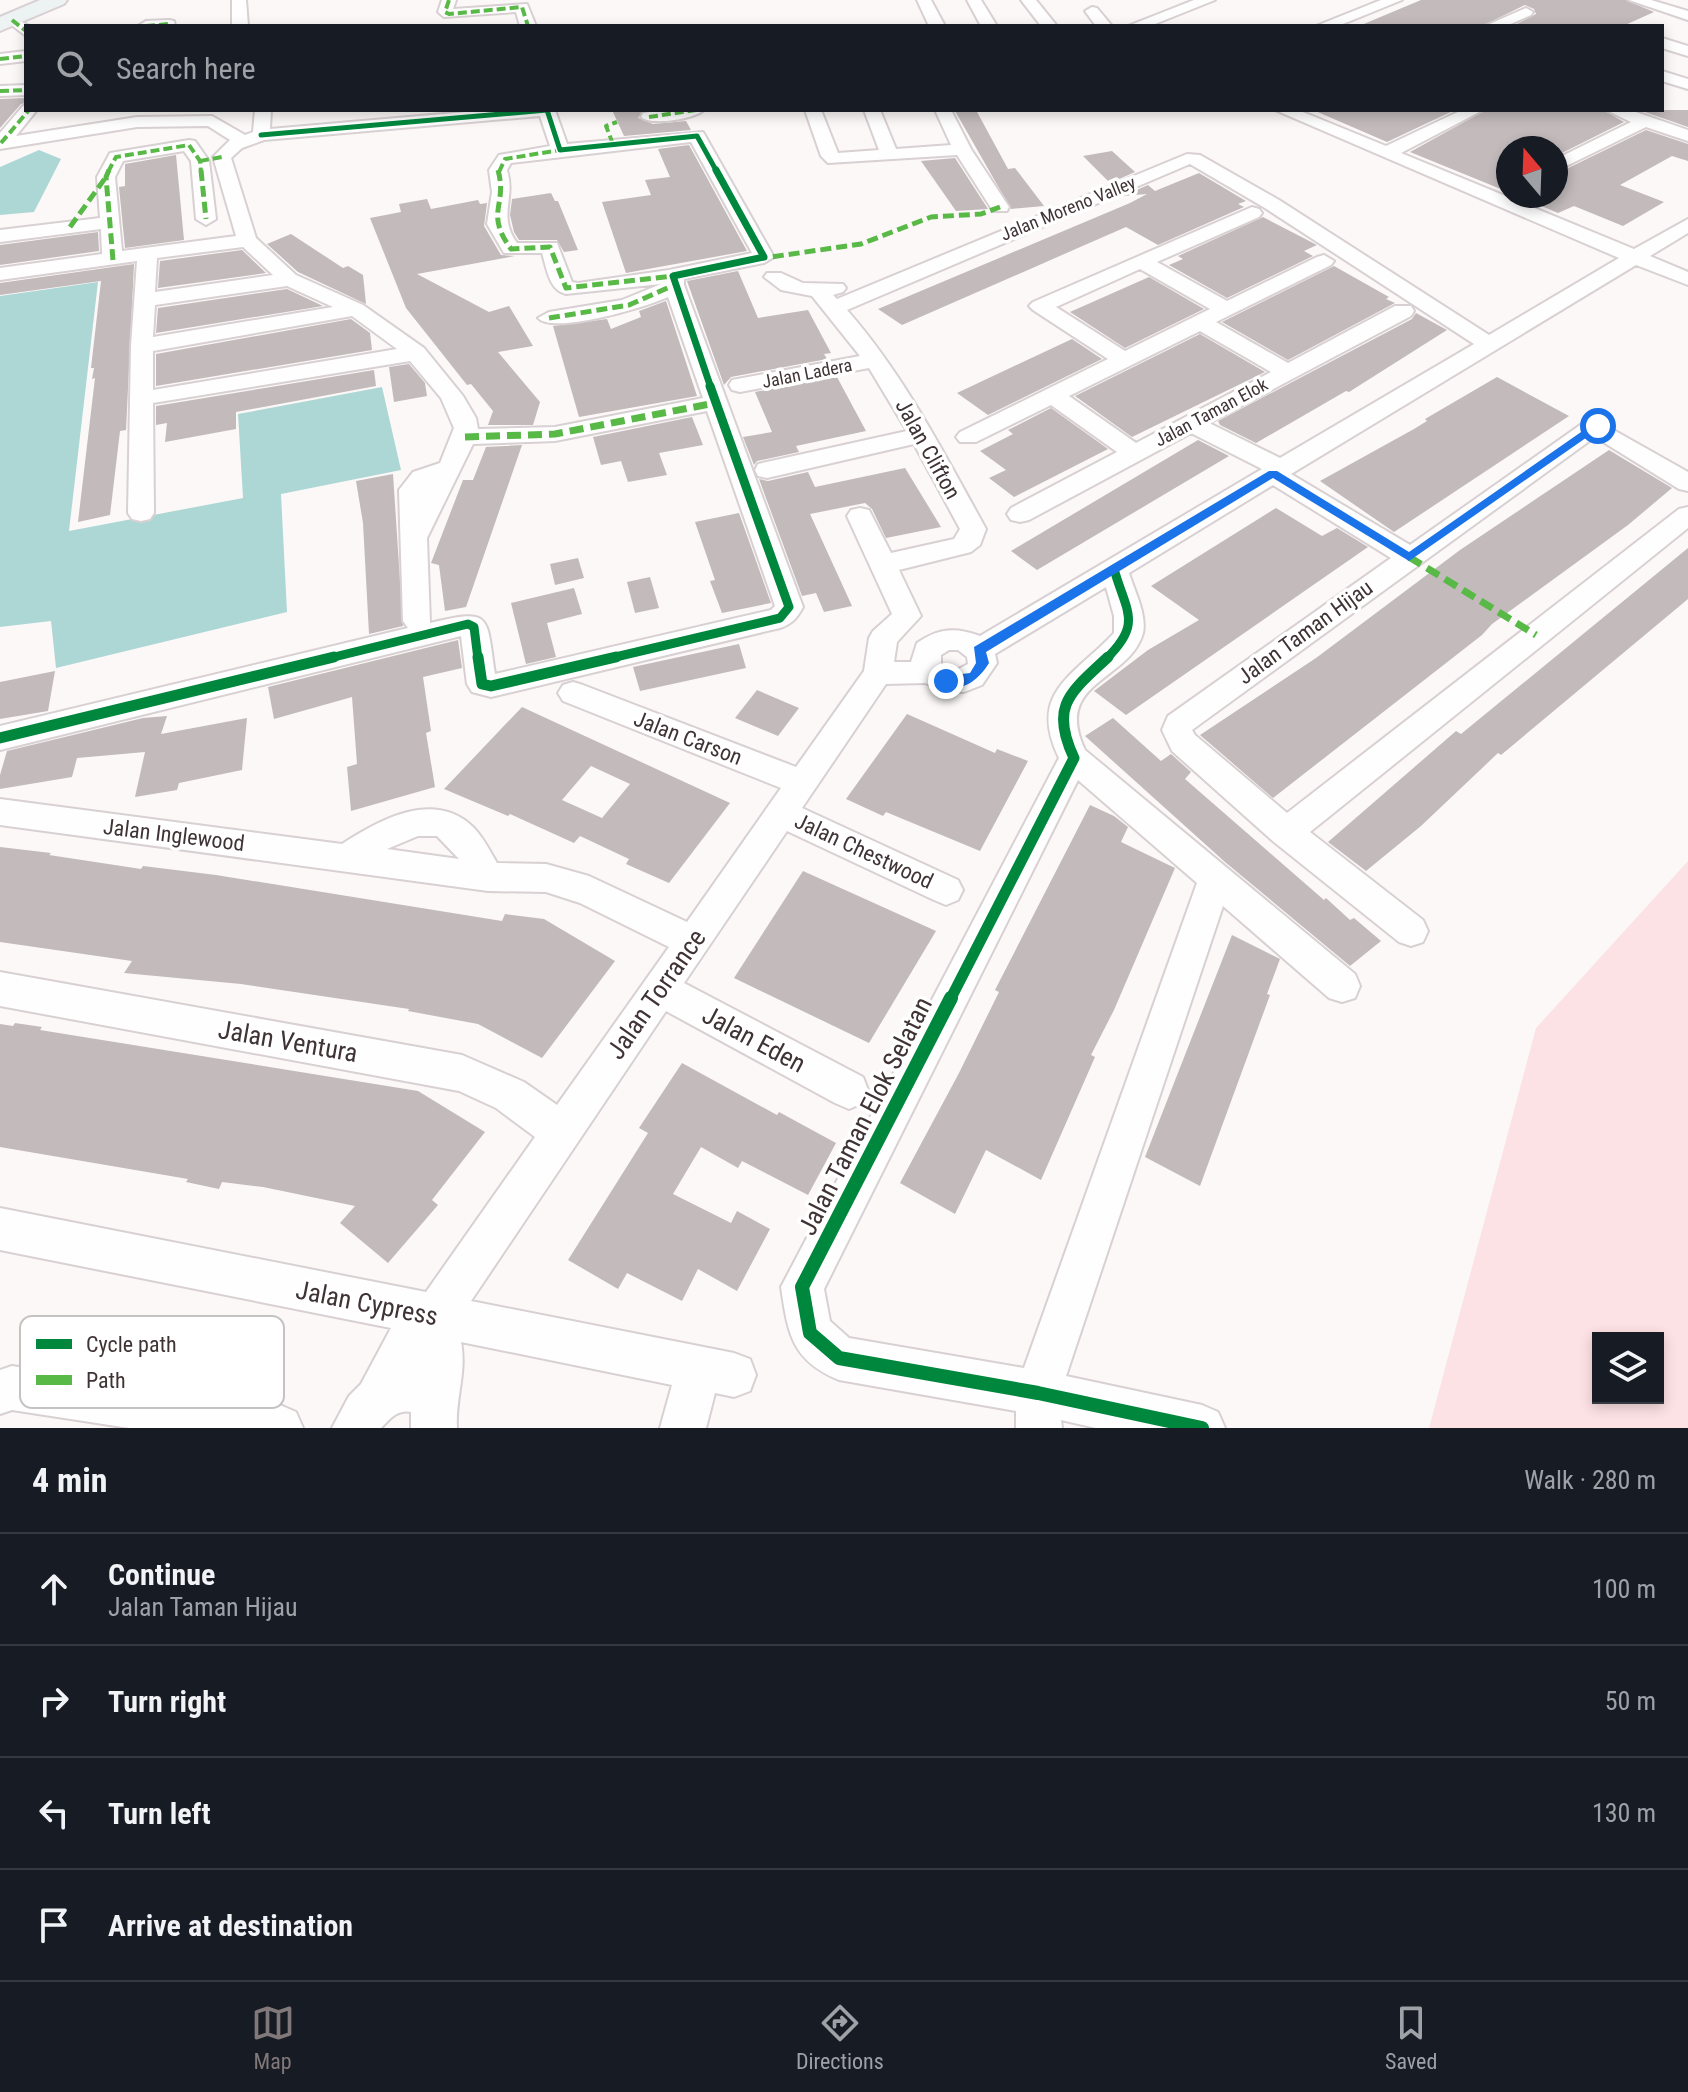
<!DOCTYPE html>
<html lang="en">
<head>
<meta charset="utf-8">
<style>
	:root { --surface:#171b24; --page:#20242c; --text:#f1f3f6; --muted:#9ea1a6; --line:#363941; --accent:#817879 }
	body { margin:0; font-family:"Roboto Condensed",sans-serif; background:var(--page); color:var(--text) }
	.controls { position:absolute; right:24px; bottom:24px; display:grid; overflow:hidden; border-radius:0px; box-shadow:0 4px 12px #0003 }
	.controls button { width:72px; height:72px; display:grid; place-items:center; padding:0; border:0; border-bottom:2px solid var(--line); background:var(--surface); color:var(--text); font:40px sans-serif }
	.compass { position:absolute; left:1496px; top:136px; width:72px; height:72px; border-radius:50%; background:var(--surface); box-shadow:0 4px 12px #0003; rotate:341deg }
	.stop { position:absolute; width:24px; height:24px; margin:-18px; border:6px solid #1a73e8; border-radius:50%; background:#fff }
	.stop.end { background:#1a73e8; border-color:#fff; box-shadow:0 2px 8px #0008 }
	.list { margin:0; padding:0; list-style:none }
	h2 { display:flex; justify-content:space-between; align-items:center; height:104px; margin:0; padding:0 32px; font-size:34px }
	h2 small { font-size:26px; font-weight:400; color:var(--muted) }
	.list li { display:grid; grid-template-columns:52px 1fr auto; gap:24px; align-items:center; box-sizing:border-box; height:112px; padding:0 32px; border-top:2px solid var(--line) }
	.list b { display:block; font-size:30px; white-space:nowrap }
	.list p { margin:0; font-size:26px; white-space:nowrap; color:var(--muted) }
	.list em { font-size:26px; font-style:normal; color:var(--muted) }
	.icon { flex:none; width:44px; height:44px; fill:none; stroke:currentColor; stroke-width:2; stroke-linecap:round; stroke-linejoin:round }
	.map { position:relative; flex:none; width:1688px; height:1428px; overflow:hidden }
	.search { position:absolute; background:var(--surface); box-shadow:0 4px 12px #0003; left:24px; right:24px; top:24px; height:88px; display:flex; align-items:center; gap:20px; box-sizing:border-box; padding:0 28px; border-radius:0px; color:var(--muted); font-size:30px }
	.sheet { height:552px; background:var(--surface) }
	nav { display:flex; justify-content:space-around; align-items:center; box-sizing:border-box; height:112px; border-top:2px solid var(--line); background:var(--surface); font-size:22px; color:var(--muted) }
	nav a { display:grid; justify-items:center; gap:4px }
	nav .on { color:var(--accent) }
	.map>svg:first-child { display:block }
	.green { fill:#fde2e5; fill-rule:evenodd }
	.water { fill:#add7d5 }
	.building { fill:#c2babb; fill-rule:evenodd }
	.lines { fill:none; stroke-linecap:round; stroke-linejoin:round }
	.street-casing { stroke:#d8d0d2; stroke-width:4 }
	.secondary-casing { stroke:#d8d0d2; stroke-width:4 }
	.street { fill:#fffefe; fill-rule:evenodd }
	.secondary { fill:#edf3f3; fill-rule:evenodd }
	.quiet-far2 { stroke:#58b947; stroke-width:4; stroke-dasharray:9 4; stroke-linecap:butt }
	.quiet-far1 { stroke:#58b947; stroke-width:5; stroke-dasharray:11 5; stroke-linecap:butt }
	.quiet { stroke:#58b947; stroke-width:7; stroke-dasharray:14 7; stroke-linecap:butt }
	.cycleway-far4-casing { stroke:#fff; stroke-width:8 }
	.cycleway-far3-casing { stroke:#fff; stroke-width:10 }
	.cycleway-far2-casing { stroke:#fff; stroke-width:13 }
	.cycleway-far1-casing { stroke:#fff; stroke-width:16 }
	.cycleway-casing { stroke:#fff; stroke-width:19 }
	.cycleway-far4 { stroke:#00873e; stroke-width:5 }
	.cycleway-far3 { stroke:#00873e; stroke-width:7 }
	.cycleway-far2 { stroke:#00873e; stroke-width:9 }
	.cycleway-far1 { stroke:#00873e; stroke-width:11 }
	.cycleway { stroke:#00873e; stroke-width:14 }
	.route { fill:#1a73e8 }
	.labels { text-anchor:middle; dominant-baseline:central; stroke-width:7; stroke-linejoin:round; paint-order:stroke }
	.far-street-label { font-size:18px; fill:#3f3335; stroke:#fff }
	.street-label { font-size:22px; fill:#3f3335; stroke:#fff }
	.near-street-label { font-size:26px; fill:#3f3335; stroke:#fff }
	.key { fill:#fff; stroke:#c5c2c2; stroke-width:2 }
	.key-label { font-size:22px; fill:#3f3335 }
</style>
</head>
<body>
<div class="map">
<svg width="1688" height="1428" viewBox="0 0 1688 1428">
	<rect width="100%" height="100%" fill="#fcf8f8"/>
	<path class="green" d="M1688 861V1428H1429L1536 1028ZM1598 1338H1658V1398H1598Z"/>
	<g class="water">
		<path d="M39 150 61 159 34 212 0 215V167Z"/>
		<path d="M98 282 69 531 243 498 238 414 382 387 401 470 281 494 287 612 56 668 51 621 0 627V296Z"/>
	</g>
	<g class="building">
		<path d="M1421 0H1626L1654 12 1623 26H1513L1536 14 1534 9 1525 5 1482 26H1359Z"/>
		<path d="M26 98V103L21 104 0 128V99Z"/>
		<path d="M612 110H643L638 118 653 124 686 121 691 130 624 136Z"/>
		<path d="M976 110 1008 169 1015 168 1044 206 1011 209 955 111Z"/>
		<path d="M1313 110H1455L1387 142Z"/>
		<path d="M1486 110H1603L1624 122 1556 156V148H1508V192L1410 152Z"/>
		<path d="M1639 110H1688V127Z"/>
		<path d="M1646 130 1688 144V161L1672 156 1620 185 1664 202 1623 226 1574 206 1558 213 1518 196H1556V174Z"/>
		<path d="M689 145 747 251 626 273 602 202 651 195 645 180 670 177 658 149Z"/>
		<path d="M1112 151 1135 172 1110 183 1083 156Z"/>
		<path d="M176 155 184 240 125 248 119 187 125 186V164Z"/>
		<path d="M955 158 988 209 956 211 921 161Z"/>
		<path d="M1199 173 1246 201 1238 204 1244 207 1158 245 1126 227 902 325 878 309 1130 203 1147 194 1123 196 1148 185 1155 191Z"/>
		<path d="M551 193 555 201H558L578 250 564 252 557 240H519L514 232 510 215 512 199Z"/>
		<path d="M427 199 431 209 478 200 480 204 487 203 484 226 501 255 515 256 417 274 489 312 509 306 533 346 498 352 540 402 533 425H488L493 411 471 384 467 385 406 308 370 218 401 212 399 204Z"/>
		<path d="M1263 217 1317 245 1304 251 1313 256 1227 298 1169 265 1183 259 1178 256Z"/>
		<path d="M98 232 99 251 0 265V245Z"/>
		<path d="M291 234 343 268 348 266 363 275 366 304 298 272 267 244Z"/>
		<path d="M242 250 266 273 158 288 160 261Z"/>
		<path d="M134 264 126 430 120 431 110 515 78 522 95 378 92 379 94 368H91L101 281 0 295V283Z"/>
		<path d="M1334 266 1389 297 1386 299 1395 303 1288 360 1222 322Z"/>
		<path d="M738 271 758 318 808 310 831 353 824 354 827 359 731 377 724 385 687 281Z"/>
		<path d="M1149 277 1204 309 1125 348 1070 312Z"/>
		<path d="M287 289 323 306 156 333 158 308Z"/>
		<path d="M666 301 697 396 579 417 553 326 607 319 611 329 641 317 639 311Z"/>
		<path d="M1416 313 1447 330 1349 392 1346 391 1256 443 1220 425 1218 421 1412 319Z"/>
		<path d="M351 319 370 333 372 350 156 386V354Z"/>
		<path d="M1200 334 1265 372 1132 437 1075 396Z"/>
		<path d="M1072 339 1102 359 988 415 957 393Z"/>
		<path d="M409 364 425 383 427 396 394 402 389 367Z"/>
		<path d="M374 370 376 386 236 412V429L165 442 167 423 156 425V406Z"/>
		<path d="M837 377 866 431 796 446 799 452 757 461 754 465 743 437 772 432 755 392Z"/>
		<path d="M1497 377 1569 416 1394 532 1320 481 1414 429 1427 421 1425 419Z"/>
		<path d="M1051 408 1108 449 1014 497 989 478 1006 470 980 451 1013 434 1008 430Z"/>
		<path d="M692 417 703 445 659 453 667 475 628 482 621 461 601 465 593 437Z"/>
		<path d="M1198 440 1229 456 1037 570 1011 551Z"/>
		<path d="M522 445 466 607 445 611 439 565 431 563 463 480H473L486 447Z"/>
		<path d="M1609 450 1672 488 1628 525 1492 624 1482 635 1273 798 1200 735 1316 658 1460 550Z"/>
		<path d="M905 468 941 527 886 538 872 509 865 503 810 514 852 606 824 612 816 593 802 596 759 479 768 481 808 472 815 487Z"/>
		<path d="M393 474 403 626 369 634 363 523 356 481Z"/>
		<path d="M1276 508 1322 536 1337 528 1368 547 1126 715 1094 691 1148 650 1199 620 1151 586Z"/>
		<path d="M739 513 771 603 722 613 710 581 715 580 695 522Z"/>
		<path d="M1688 548V599L1501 755 1498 753 1421 826 1366 871 1328 842 1456 731 1461 734Z"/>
		<path d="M578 558 584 578 555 585 550 564Z"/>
		<path d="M650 577 659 608 635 613 627 582Z"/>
		<path d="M574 588 582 614 547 623 556 657 526 664 511 603Z"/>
		<path d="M458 640 462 668 423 677 431 731 426 733 435 787 351 811 347 767 357 764 352 697 274 719 268 687Z"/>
		<path d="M739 644 746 668 640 691 633 667Z"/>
		<path d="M55 671 48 711 0 719V682Z"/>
		<path d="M757 690 799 708 778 736 735 718Z"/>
		<path d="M522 707 730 803 669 883 626 864 629 859 580 836 574 843 510 814 508 816 444 789ZM591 766 630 784 602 818 562 800Z"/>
		<path d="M907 714 995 753 997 749 1028 761 980 851 886 812 883 816 846 799Z"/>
		<path d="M167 716 161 734 247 718 242 770 179 783 177 790 135 797 145 752 77 758 72 777 0 789V775L7 751 143 718Z"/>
		<path d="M1113 718 1161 761 1171 754 1191 772 1185 779 1324 900 1326 898 1350 920 1354 918 1381 941 1350 966 1225 862 1085 736Z"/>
		<path d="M1090 805 1114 816 1128 827 1121 842 1175 868 1114 1010 1091 1055 1095 1057 1041 1180 986 1150 955 1214 900 1183 959 1073 999 992 995 990Z"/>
		<path d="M0 847 51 853 49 855 141 869 143 866 216 875 502 921 505 914 544 919 615 961 542 1058 478 1024 408 1011 409 1009 241 984 124 973 132 961 0 942Z"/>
		<path d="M803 871 936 931 869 1043 734 978Z"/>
		<path d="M1232 935 1280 959 1267 994 1270 995 1200 1186 1145 1157Z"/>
		<path d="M15 1023 42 1027 40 1030 418 1091 485 1132 432 1200 438 1205 388 1263 340 1223 355 1206 263 1187 222 1182 219 1189 186 1182 188 1179 0 1147V1024L13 1026Z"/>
		<path d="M682 1063 777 1115 779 1112 836 1143 808 1195 742 1161 738 1168 701 1147 673 1194 731 1223 737 1211 770 1229 737 1291 698 1269 682 1301 627 1273 618 1289 568 1260 648 1133 639 1128Z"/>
	</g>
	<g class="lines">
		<defs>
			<g id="street">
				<path d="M232 0H246L248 26H232Z"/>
				<path d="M442 0H456L453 9 527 4 536 26H520L516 12 444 17 438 12Z"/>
				<path d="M917 0H931L945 26H929Z"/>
				<path d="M967 0H981L997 26H981Z"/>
				<path d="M1021 0H1036L1057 26H1041Z"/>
				<path d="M1194 0H1215L1150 26H1128Z"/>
				<path d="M1381 0H1402L1338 26H1316Z"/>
				<path d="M1629 0H1651L1688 11V20Z"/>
				<path d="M1092 7 1097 8 1112 26H1096L1085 11Z"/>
				<path d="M1526 8 1533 12 1531 15 1506 26H1485Z"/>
				<path d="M12 16 29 26H26V36L5 20Z"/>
				<path d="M169 20 174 21 175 26H138L146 21Z"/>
				<path d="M1662 38 1688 46V56L1662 48Z"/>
				<path d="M26 51V61L0 64V54Z"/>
				<path d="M1662 71 1688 79V89L1662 81Z"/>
				<path d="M26 85V95L0 96V86Z"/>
				<path d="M23 106H26V110H37L16 136 137 117 212 116 245 135 253 132 255 110H271L270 129 489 110H555L567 144 703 132 774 257 764 263 684 279V285L803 607C797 618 792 624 780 628L491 697 472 692 467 684 461 636 0 750V726L408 628 403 621 399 490 413 472 440 463 454 428 441 398 410 361 153 403 154 513 150 519 141 521 132 519 128 513 131 346 137 261 0 280V268L102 254 101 229 0 242V230L100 218 97 177 110 153 189 140 195 141 209 161 216 219 206 225 196 219 191 161 184 151 123 161 115 177 122 251 236 236 213 157 230 140 208 126 137 127 0 149V133ZM540 116 550 146 499 155 489 170 492 192 487 224 504 253H542C547 269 549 290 566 294L661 284 622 300 549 312 538 318C553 335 647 307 668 297L703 398 555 427 478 429 476 418 463 396 424 348 363 305 296 275 256 238 231 158 242 148 264 140ZM691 142 752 253 669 270 578 283 572 282 557 243H517C497 215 516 199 507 170L511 163ZM243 247 273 275 155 292 157 258ZM287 286 333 307 153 337 155 305ZM352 316 397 349 153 390V351ZM707 411 775 606 771 610 495 674C486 615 493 608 430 623L427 538 473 444 555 441Z"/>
				<path d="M662 110H704C694 119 651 126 641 117L643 113Z"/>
				<path d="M805 110H821L838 153 879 150 864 110H880L896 149 951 145 935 110H951L971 149 1009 207 1007 211H993L957 155 828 163 821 156Z"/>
				<path d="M1275 110H1298L1386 146 1462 110H1483L1401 153 1634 249 1688 219V233L1650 256 1688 272V285L1636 265 1291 474 1410 545 1586 421 1594 419 1688 472V491L1679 489 1595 437 1192 730 1195 735 1287 813 1679 509 1688 507V528L1310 832 1423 920 1428 931 1423 942 1411 946 1399 942 1274 842 1172 751 1162 730 1168 716 1391 558 1273 485 1129 573C1134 590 1147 614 1143 633 1130 681 1052 681 1085 750L1355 974 1360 986 1355 998 1342 1002 1329 998 1223 906 1066 1376 1202 1405 1218 1412 1225 1428H1096L1061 1420 1062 1428H1016V1411L839 1380C791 1360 788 1333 781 1287L1059 758C1027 692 1074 676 1114 633V616L1106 587 995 654 997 663 982 685 964 692 946 691 925 683 886 684 802 808 958 880 963 890 958 900 946 905 934 900 787 831 684 983 863 1077 868 1090 863 1103 849 1109 835 1103 666 1011 471 1301 734 1353 750 1359 756 1375 750 1391 734 1397 715 1393 706 1428H660L672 1385 461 1342C467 1372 455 1399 457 1428H411V1412C397 1409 390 1419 381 1428H332L349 1396 361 1384 391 1328 0 1250V1208L426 1292 535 1137 496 1108 459 1091 0 1006V972L462 1055 524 1082 557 1105 669 947 580 903 546 892 488 891 0 825V799L342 844C379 820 434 789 473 827 483 837 490 851 497 863L546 864 589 876 687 922 781 788 563 701 558 693 563 685 573 682 583 685 796 767 864 671 869 638 873 631 892 614 847 516 851 510 860 508 869 510 891 553 954 539 960 529 914 444 767 478 758 476 755 470 758 464 907 431 869 368 740 392 732 390 729 385 732 380 860 356 812 296 781 290 764 277 767 273H781L803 283 843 284 846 288 843 292 833 295 837 299 1187 154 1200 155 1279 200 1489 335 1619 258ZM1190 164 1265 208 1474 344 1280 458 1209 423 1411 316 1414 311 1411 306H1395L1288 363 1216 322 1331 265 1334 261 1324 255 1317 257 1227 301 1157 262 1259 217 1262 213 1259 209 1252 207 1033 302 1029 306 1033 310 1108 359 960 432 956 437 960 442H976L1051 405 1117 452 1011 508 1007 514 1011 520 1020 522 1029 520 1191 433 1262 469 980 636C955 627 939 628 917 643L911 662H894L897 642 921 616 899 570 971 552 980 545 986 529C944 453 904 375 847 310ZM1140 269 1210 309 1125 351 1056 307ZM1200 331 1271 372 1136 443 1069 396ZM949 650H958L967 657 968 664 955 671 941 664V655ZM1078 780 1197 883 1024 1368 849 1338 830 1321 824 1289ZM418 836H437L459 859 387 849Z"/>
				<path d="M1606 110H1630L1688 130V141L1646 127 1556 171V159L1631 122Z"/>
				<path d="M12 1366 280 1405 296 1412 303 1428H129L12 1410 0 1414V1370Z"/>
			</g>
			<path id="secondary" d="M40 0H67L64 4 0 31V17Z"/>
		</defs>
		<use href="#street" class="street-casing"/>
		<use href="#secondary" class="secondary-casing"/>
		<use href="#street" class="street"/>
		<use href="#secondary" class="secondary"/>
		<g class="quiet-far2">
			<path d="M449 0 445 12 449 14 522 7 528 26"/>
			<path d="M12 20 26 31"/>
			<path d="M146 26 169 24"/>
			<path d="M0 59 26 56"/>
			<path d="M0 91 26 90"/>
			<path d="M649 117 696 110"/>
			<path d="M1 143 29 110"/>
			<path d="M613 144 606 126 617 122"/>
			<path d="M200 161 222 157"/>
			<path d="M108 172 116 157 189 145 200 161 201 172"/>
			<path d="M499 172 505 159 560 150"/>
		</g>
		<g class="quiet-far1">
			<path d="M109 170 106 177 113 260"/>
			<path d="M201 170 206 219"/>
			<path d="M498 170C508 206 484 212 511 249L550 247 566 288 673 276"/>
			<path d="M70 227 106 177"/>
			<path d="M757 259 861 244 931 217 981 214 1000 207"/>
			<path d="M549 318 629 305 674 285"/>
		</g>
		<g class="quiet">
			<path d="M465 437 555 434 715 403"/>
			<path d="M1409 557 1536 635"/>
		</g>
		<defs>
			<path id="cycleway-far4" d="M261 135 547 110 560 150 697 136 717 172"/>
			<path id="cycleway-far3" d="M711 388 673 276 764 257 716 170"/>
			<g id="cycleway-far2">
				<path d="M326 659 468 624 474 627 478 659"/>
				<path d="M607 659 780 618 789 607 710 386"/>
				<path d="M1106 659C1143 623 1126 612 1114 569"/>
			</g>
			<g id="cycleway-far1">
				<path d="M478 657 482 684 491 686 616 657"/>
				<path d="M0 738 334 657"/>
				<path d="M950 1000 1074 758C1049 705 1071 692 1108 657"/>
			</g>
			<path id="cycleway" d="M951 998 802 1287 810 1333 839 1358 1038 1393 1202 1428"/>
		</defs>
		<use href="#cycleway-far4" class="cycleway-far4-casing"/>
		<use href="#cycleway-far3" class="cycleway-far3-casing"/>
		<use href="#cycleway-far2" class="cycleway-far2-casing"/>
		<use href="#cycleway-far1" class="cycleway-far1-casing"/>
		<use href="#cycleway" class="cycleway-casing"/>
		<use href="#cycleway-far4" class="cycleway-far4"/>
		<use href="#cycleway-far3" class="cycleway-far3"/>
		<use href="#cycleway-far2" class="cycleway-far2"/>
		<use href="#cycleway-far1" class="cycleway-far1"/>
		<use href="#cycleway" class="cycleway"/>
	</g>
	<path class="route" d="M1594 423 1603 426 1409 561 1273 478 986 652 989 663C979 680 958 697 940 681L946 676 970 673 976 663 974 647 1269 471H1277L1409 552Z"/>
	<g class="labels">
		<g class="far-street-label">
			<text transform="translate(1068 208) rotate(-22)">Jalan Moreno Valley</text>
			<text transform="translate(807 373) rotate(-11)">Jalan Ladera</text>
			<text transform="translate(1211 412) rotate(-28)">Jalan Taman Elok</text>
		</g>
		<g class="street-label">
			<text transform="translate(928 449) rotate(61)">Jalan Clifton</text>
			<text transform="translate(1305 632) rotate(-36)">Jalan Taman Hijau</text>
			<text transform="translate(688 738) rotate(21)">Jalan Carson</text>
			<text transform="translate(174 835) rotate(7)">Jalan Inglewood</text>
			<text transform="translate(864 851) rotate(25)">Jalan Chestwood</text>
		</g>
		<g class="near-street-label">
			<text transform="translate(656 994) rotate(-55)">Jalan Torrance</text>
			<text transform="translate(754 1039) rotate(28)">Jalan Eden</text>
			<text transform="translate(288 1041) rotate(10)">Jalan Ventura</text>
			<text transform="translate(865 1116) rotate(-63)">Jalan Taman Elok Selatan</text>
			<text transform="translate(367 1303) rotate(11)">Jalan Cypress</text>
		</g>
	</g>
	<rect x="20" y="1316" width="264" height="92" rx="12" class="key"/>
	<rect x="36" y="1339" width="36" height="10" fill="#00873e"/>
	<rect x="36" y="1375" width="36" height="10" fill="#58b947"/>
	<g class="key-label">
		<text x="86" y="1352">Cycle path</text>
		<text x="86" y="1388">Path</text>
	</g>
</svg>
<div class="controls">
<button><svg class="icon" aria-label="layers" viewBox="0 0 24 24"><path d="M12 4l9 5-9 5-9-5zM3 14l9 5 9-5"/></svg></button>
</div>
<svg class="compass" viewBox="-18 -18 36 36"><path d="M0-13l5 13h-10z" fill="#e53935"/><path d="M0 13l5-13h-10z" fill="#9ea1a6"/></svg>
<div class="stop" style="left:1598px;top:426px"></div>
<div class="stop end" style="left:946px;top:681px"></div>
<div class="search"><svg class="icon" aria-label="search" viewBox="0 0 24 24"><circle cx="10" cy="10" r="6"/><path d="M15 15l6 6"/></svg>Search here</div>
</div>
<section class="sheet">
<h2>4 min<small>Walk · 280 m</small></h2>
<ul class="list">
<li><svg class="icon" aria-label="ahead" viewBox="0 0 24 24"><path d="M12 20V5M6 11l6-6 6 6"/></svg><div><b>Continue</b><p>Jalan Taman Hijau</p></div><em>100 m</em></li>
<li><svg class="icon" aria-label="right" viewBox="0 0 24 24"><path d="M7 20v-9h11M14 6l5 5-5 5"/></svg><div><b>Turn right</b></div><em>50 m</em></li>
<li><svg class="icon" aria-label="left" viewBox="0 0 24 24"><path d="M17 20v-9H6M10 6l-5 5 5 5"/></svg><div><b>Turn left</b></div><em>130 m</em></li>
<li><svg class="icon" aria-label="arrive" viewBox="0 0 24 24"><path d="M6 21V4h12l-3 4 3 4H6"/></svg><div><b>Arrive at destination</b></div></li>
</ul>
</section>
<nav>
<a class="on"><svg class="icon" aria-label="map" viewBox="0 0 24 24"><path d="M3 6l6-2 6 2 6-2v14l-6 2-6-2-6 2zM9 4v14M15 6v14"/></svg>Map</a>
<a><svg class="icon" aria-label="directions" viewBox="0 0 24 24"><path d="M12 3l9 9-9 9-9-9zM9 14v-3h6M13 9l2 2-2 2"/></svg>Directions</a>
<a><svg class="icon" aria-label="saved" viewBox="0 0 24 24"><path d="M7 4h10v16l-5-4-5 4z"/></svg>Saved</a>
</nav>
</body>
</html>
